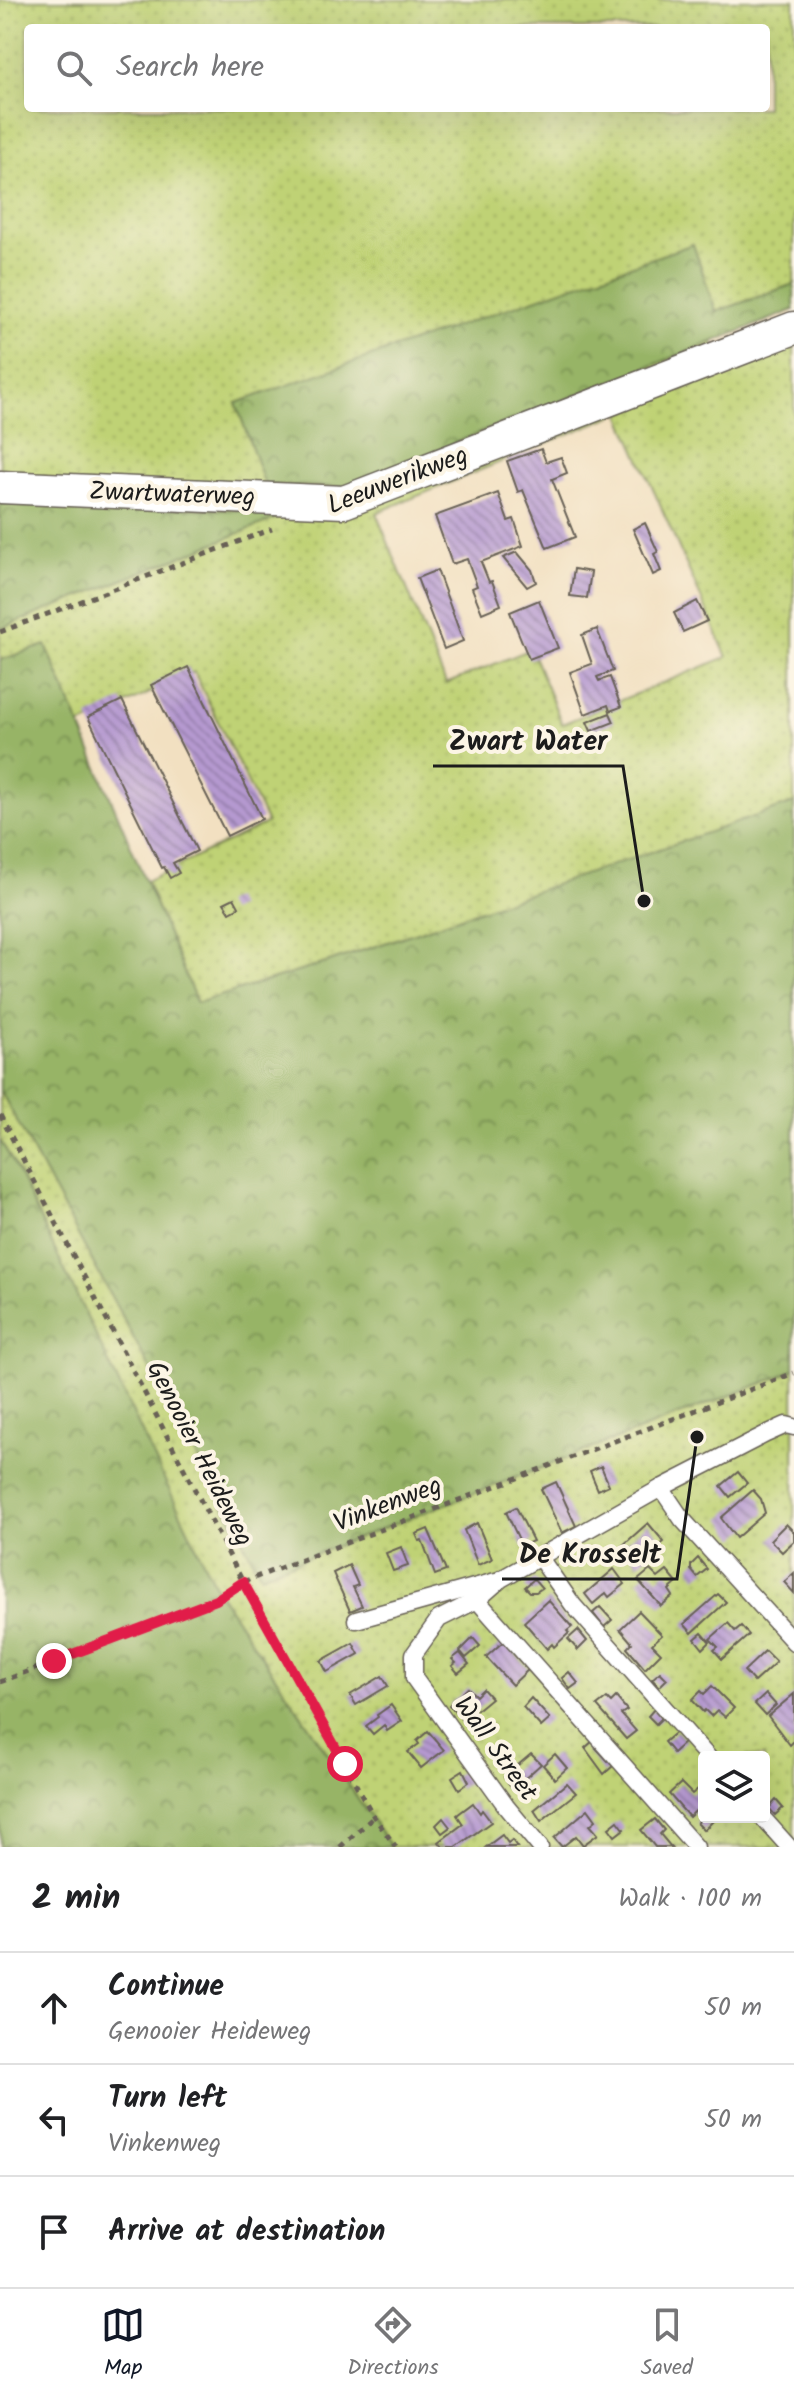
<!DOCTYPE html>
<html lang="en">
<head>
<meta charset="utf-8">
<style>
	:root { --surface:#fff; --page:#f6f6f6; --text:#202124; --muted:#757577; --line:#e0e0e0; --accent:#111827 }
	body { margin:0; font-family:Kalam,sans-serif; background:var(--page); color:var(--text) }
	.controls { position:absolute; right:24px; bottom:24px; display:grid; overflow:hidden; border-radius:8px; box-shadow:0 8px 32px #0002 }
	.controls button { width:72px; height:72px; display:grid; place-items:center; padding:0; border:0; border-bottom:2px solid var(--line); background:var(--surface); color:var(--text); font:40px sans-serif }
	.stop { position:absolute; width:24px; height:24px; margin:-18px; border:6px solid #e11d48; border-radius:50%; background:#fff }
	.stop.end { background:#e11d48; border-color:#fff; box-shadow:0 2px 8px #0008 }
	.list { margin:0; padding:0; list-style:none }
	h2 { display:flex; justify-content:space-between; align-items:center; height:104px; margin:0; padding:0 32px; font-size:34px }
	h2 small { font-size:26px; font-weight:400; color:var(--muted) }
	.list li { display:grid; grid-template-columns:52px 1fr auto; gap:24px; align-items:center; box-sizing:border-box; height:112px; padding:0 32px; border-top:2px solid var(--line) }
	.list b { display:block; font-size:30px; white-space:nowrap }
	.list p { margin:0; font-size:26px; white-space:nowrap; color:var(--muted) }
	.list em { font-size:26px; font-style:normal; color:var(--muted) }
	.icon { flex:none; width:44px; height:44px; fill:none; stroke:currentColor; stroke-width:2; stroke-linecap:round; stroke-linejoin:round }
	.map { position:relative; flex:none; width:794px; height:1847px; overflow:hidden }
	.search { position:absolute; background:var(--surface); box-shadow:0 8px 32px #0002; left:24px; right:24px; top:24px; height:88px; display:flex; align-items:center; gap:20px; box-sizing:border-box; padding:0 28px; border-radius:8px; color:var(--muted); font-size:30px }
	.sheet { height:440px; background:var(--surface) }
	nav { display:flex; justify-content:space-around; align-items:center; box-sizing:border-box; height:112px; border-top:2px solid var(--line); background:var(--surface); font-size:22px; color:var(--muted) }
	nav a { display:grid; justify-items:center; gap:4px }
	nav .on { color:var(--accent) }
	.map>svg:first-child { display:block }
	.grass { fill:url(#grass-dots); stroke:#6e7748; stroke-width:2; fill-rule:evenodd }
	.forest { fill:url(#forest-crowns); stroke:#5a6841; stroke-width:2 }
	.building { fill:url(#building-back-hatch) }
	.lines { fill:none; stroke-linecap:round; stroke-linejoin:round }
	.lane-casing { stroke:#676156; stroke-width:19 }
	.street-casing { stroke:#676156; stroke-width:35 }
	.path { stroke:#676156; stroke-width:5; stroke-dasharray:6 6; stroke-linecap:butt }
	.lane { stroke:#fff; stroke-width:16 }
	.street { stroke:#fff; stroke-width:32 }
	.route { stroke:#e11d48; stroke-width:10 }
	.labels { text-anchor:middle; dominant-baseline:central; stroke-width:8; stroke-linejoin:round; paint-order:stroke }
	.street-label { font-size:26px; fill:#1c1c1c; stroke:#fcf5e5 }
	.leader { fill:none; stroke:#1c1c1c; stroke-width:3 }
	.callout-dot { fill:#1c1c1c; stroke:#fcf5e5; stroke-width:3 }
	.callout-label { font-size:28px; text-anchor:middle; font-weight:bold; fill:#1c1c1c; stroke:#fcf5e5; stroke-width:8; stroke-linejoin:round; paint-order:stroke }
</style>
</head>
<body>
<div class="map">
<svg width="794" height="1847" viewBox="0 0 794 1847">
	<defs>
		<pattern id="grass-dots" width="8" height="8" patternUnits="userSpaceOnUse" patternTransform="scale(2)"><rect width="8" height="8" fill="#bfd275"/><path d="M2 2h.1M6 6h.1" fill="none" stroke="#a4b465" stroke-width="1.8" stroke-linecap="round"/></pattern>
		<pattern id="forest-crowns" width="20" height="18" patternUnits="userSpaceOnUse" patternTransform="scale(2)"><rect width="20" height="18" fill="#97b466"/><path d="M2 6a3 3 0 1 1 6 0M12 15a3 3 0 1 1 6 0" fill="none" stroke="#7a9253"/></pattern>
		<pattern id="building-back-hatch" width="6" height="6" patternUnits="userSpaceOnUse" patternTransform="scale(2)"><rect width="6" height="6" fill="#b599d0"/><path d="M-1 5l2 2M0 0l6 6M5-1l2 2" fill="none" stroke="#927ca8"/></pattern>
	</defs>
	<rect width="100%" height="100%" fill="#fcf5e5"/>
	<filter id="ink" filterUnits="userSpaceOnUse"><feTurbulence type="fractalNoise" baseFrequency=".0125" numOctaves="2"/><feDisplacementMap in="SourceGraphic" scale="16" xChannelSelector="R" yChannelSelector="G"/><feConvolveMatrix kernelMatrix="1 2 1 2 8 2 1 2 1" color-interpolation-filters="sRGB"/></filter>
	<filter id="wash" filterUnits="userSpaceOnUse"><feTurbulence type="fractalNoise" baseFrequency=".006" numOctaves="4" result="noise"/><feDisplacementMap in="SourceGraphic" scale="32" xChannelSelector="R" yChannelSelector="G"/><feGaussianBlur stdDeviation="1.8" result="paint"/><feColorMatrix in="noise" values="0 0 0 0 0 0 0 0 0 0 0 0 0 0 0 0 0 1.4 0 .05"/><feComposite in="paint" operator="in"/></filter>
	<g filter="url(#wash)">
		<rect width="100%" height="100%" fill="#f2e0c1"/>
		<path class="grass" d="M0 0H794V284L716 312 698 258 719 372 376 513 446 684 531 649 562 724 727 657 620 414 794 346V1847H0ZM28 28H766V108H28ZM47 648 80 726 194 672 267 823 146 881 196 1002ZM704 1757H764V1817H704Z"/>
		<g class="forest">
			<path d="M693 244 716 312 794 284V310L462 440 351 487 265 485 236 403Z"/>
			<path d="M0 503 292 512 0 629Z"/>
			<path d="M46 645 197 1003 326 963 794 803V1369L781 1376 261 1575 0 1090V660Z"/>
			<path d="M0 1140 14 1164 218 1592 391 1847H0Z"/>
		</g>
		<g id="blocks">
			<g class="building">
				<path d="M541 449 546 462 561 457 567 473 552 479 575 537 547 548 523 490 518 492 507 461Z"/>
				<path d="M498 493 508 521 514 519 523 546 481 562 489 582 492 581 501 605 482 613 472 588 477 586 467 559 452 564 435 516Z"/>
				<path d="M645 523 658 552 654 554 661 571 653 575 633 529Z"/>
				<path d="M517 552 532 570 536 582 527 587 503 558Z"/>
				<path d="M574 569 591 572 587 598 570 596Z"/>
				<path d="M437 570 463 641 444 649 417 578Z"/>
				<path d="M539 600 558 648 529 659 510 612Z"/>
				<path d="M697 601 707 621 683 632 674 613Z"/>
				<path d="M597 629 613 671 597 677 599 681 610 677 621 707 610 711 608 705 585 714 570 672 592 664 582 635Z"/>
				<path d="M188 667 262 819 227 836 151 685Z"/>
				<path d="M122 700 197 851 173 863 179 873 170 878 164 867 162 868 88 717Z"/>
				<path d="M610 713 614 722 591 731 587 722Z"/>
				<path d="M234 898 239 907 230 912 224 903Z"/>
				<path d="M601 1466 609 1485 598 1490 590 1471Z"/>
				<path d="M738 1472 747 1483 730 1497 721 1486Z"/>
				<path d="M556 1482 576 1526 562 1533 541 1489Z"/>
				<path d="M753 1490 761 1499 765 1513 736 1538 721 1518Z"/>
				<path d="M516 1507 533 1541 522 1546 506 1512Z"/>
				<path d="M477 1523 492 1559 478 1565 464 1530Z"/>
				<path d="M648 1523 664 1542 638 1564 628 1552 622 1557 617 1552 623 1547 622 1546Z"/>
				<path d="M786 1524 794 1532V1541L782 1552 770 1540Z"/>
				<path d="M428 1529 446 1571 435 1575 422 1540 419 1541 416 1534Z"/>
				<path d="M401 1547 408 1566 393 1571 386 1553Z"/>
				<path d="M698 1558 707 1569 697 1577 691 1570V1565Z"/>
				<path d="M349 1565 358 1585 353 1587 362 1606 350 1611 333 1573Z"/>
				<path d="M614 1569 625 1584 609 1597 606 1593 593 1604 585 1594Z"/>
				<path d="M650 1570 658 1578 667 1571 677 1583 669 1590 673 1596 661 1606 638 1580Z"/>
				<path d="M794 1573V1593L784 1582Z"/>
				<path d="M534 1579 542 1588 536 1592H530L525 1587Z"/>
				<path d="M718 1594 726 1602 692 1633 684 1624Z"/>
				<path d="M548 1600 572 1627 567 1631 569 1633 554 1647 552 1644 547 1649 524 1622Z"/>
				<path d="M600 1607 612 1620 604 1627 593 1613Z"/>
				<path d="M639 1611 662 1635 652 1644 661 1653 645 1669 627 1648 632 1643 620 1629Z"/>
				<path d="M728 1623 735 1631 741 1626 749 1635 722 1659 714 1650 718 1647 710 1639Z"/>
				<path d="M578 1630 587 1641 578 1650 568 1639Z"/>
				<path d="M702 1633 710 1642 703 1649 695 1639Z"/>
				<path d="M473 1638 480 1646 466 1658 460 1651Z"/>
				<path d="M504 1641 529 1669 512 1685 486 1657Z"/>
				<path d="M353 1643 359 1654 327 1672 321 1661Z"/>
				<path d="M765 1651 776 1662 754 1682 744 1671Z"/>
				<path d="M460 1653 469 1664 458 1673 452 1666 456 1663 452 1659Z"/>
				<path d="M569 1672 578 1683 570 1689 562 1678Z"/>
				<path d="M660 1672 667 1679 659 1687 652 1679Z"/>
				<path d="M382 1676 388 1686 356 1705 350 1695Z"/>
				<path d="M712 1686 734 1708 725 1717 717 1710 711 1716 705 1710 703 1712 692 1700 701 1691 704 1694Z"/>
				<path d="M468 1688 476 1696 483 1689 491 1698 463 1721 449 1705Z"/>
				<path d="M766 1694 776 1705 765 1715 755 1704Z"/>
				<path d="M794 1694V1741L790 1745 768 1716Z"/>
				<path d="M616 1697 627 1710 621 1714 636 1731 626 1739 597 1706 607 1698 611 1702Z"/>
				<path d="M531 1698 550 1719 541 1727 523 1707Z"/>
				<path d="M391 1705 402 1721 387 1731 384 1725 373 1734 366 1726 378 1717 377 1715Z"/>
				<path d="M654 1709 662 1718 656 1724 648 1716Z"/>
				<path d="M428 1731 444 1750 421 1768 408 1752 419 1744 417 1741Z"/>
				<path d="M677 1731 686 1741 673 1753 664 1742Z"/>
				<path d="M593 1741 598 1747 596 1748 613 1766 604 1774 585 1748Z"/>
				<path d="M531 1754 541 1764 513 1789 504 1777Z"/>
				<path d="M555 1754 567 1768 555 1779 543 1765Z"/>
				<path d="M463 1770 469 1782 459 1789 452 1777Z"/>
				<path d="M567 1783 576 1793 541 1821 534 1810Z"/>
				<path d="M681 1783 692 1794 704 1784V1803L689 1817 669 1794Z"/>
				<path d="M776 1800 783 1808 775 1815 769 1808Z"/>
				<path d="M473 1803 480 1813 482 1810 491 1822 456 1847H443L439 1842 463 1824 457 1815Z"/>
				<path d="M588 1809 596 1820 590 1825 598 1834 583 1845 576 1836 562 1847 554 1838Z"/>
				<path d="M704 1817H717L704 1830 697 1823Z"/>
				<path d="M443 1818 450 1827 442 1833 436 1825Z"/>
				<path d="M655 1819 664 1830 660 1834 671 1847H655L641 1830Z"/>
				<path d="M618 1821 624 1829 615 1836 609 1828Z"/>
				<path d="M502 1835 508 1843 512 1840 517 1847H486Z"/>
			</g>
		</g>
	</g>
	<g filter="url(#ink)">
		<use href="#blocks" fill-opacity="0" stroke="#676156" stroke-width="2"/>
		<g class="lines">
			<defs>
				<g id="lane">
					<path d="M661 1488 682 1519 794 1642"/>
					<path d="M540 1558 573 1605 708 1757"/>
					<path d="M477 1600 696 1847"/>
					<path d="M356 1620 496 1581"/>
					<path d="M762 1817 789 1847"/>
					<path d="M540 1847 506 1806 414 1678V1654L439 1619 477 1600 501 1579 661 1488 766 1434 786 1425 794 1427"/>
				</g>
				<path id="street" d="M0 487 344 502 794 328"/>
			</defs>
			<use href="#lane" class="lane-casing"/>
			<use href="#street" class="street-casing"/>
			<g class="path">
				<path d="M0 632 272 529"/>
				<path d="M0 1115 243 1582 374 1817 396 1847"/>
				<path d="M0 1682 216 1600 243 1582 794 1373"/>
				<path d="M340 1847 374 1817"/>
			</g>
			<use href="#lane" class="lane"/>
			<use href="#street" class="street"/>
		</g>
	</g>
	<g class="lines" filter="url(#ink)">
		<path class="route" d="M54 1661 216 1600 243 1582 345 1764"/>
	</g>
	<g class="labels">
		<g class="street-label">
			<text transform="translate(398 481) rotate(-21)">Leeuwerikweg</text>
			<text transform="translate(172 495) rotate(2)">Zwartwaterweg</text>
			<text transform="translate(199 1454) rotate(63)">Genooier Heideweg</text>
			<text transform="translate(388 1505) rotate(-21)">Vinkenweg</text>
			<text transform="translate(495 1749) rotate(54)">Wall Street</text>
		</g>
	</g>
	<path class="leader" d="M644 901L623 766H433M697 1437L677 1579H502"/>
	<g class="callout-dot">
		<circle cx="644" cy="901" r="8"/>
		<circle cx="697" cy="1437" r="8"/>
	</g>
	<g class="callout-label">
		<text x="528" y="750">Zwart Water</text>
		<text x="590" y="1563">De Krosselt</text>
	</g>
</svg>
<div class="controls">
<button><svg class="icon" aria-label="layers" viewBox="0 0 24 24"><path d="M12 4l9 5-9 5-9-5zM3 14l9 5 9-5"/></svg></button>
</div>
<div class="stop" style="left:345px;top:1764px"></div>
<div class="stop end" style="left:54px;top:1661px"></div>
<div class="search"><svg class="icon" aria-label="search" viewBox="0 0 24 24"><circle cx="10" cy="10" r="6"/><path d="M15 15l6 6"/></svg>Search here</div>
</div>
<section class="sheet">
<h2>2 min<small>Walk · 100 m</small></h2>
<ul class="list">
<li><svg class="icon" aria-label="ahead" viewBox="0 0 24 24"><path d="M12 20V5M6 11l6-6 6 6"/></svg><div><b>Continue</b><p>Genooier Heideweg</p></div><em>50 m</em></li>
<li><svg class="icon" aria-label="left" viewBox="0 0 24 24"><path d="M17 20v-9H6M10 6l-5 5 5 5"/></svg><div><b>Turn left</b><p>Vinkenweg</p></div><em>50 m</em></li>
<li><svg class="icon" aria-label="arrive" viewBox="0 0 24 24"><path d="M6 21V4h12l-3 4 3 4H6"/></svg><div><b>Arrive at destination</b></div></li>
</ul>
</section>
<nav>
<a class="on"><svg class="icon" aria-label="map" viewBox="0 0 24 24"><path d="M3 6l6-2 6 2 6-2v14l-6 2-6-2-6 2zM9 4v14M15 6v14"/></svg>Map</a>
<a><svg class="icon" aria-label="directions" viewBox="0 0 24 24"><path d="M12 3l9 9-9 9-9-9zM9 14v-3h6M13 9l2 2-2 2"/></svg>Directions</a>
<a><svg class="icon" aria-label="saved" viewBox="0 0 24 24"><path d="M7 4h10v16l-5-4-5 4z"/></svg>Saved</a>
</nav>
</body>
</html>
